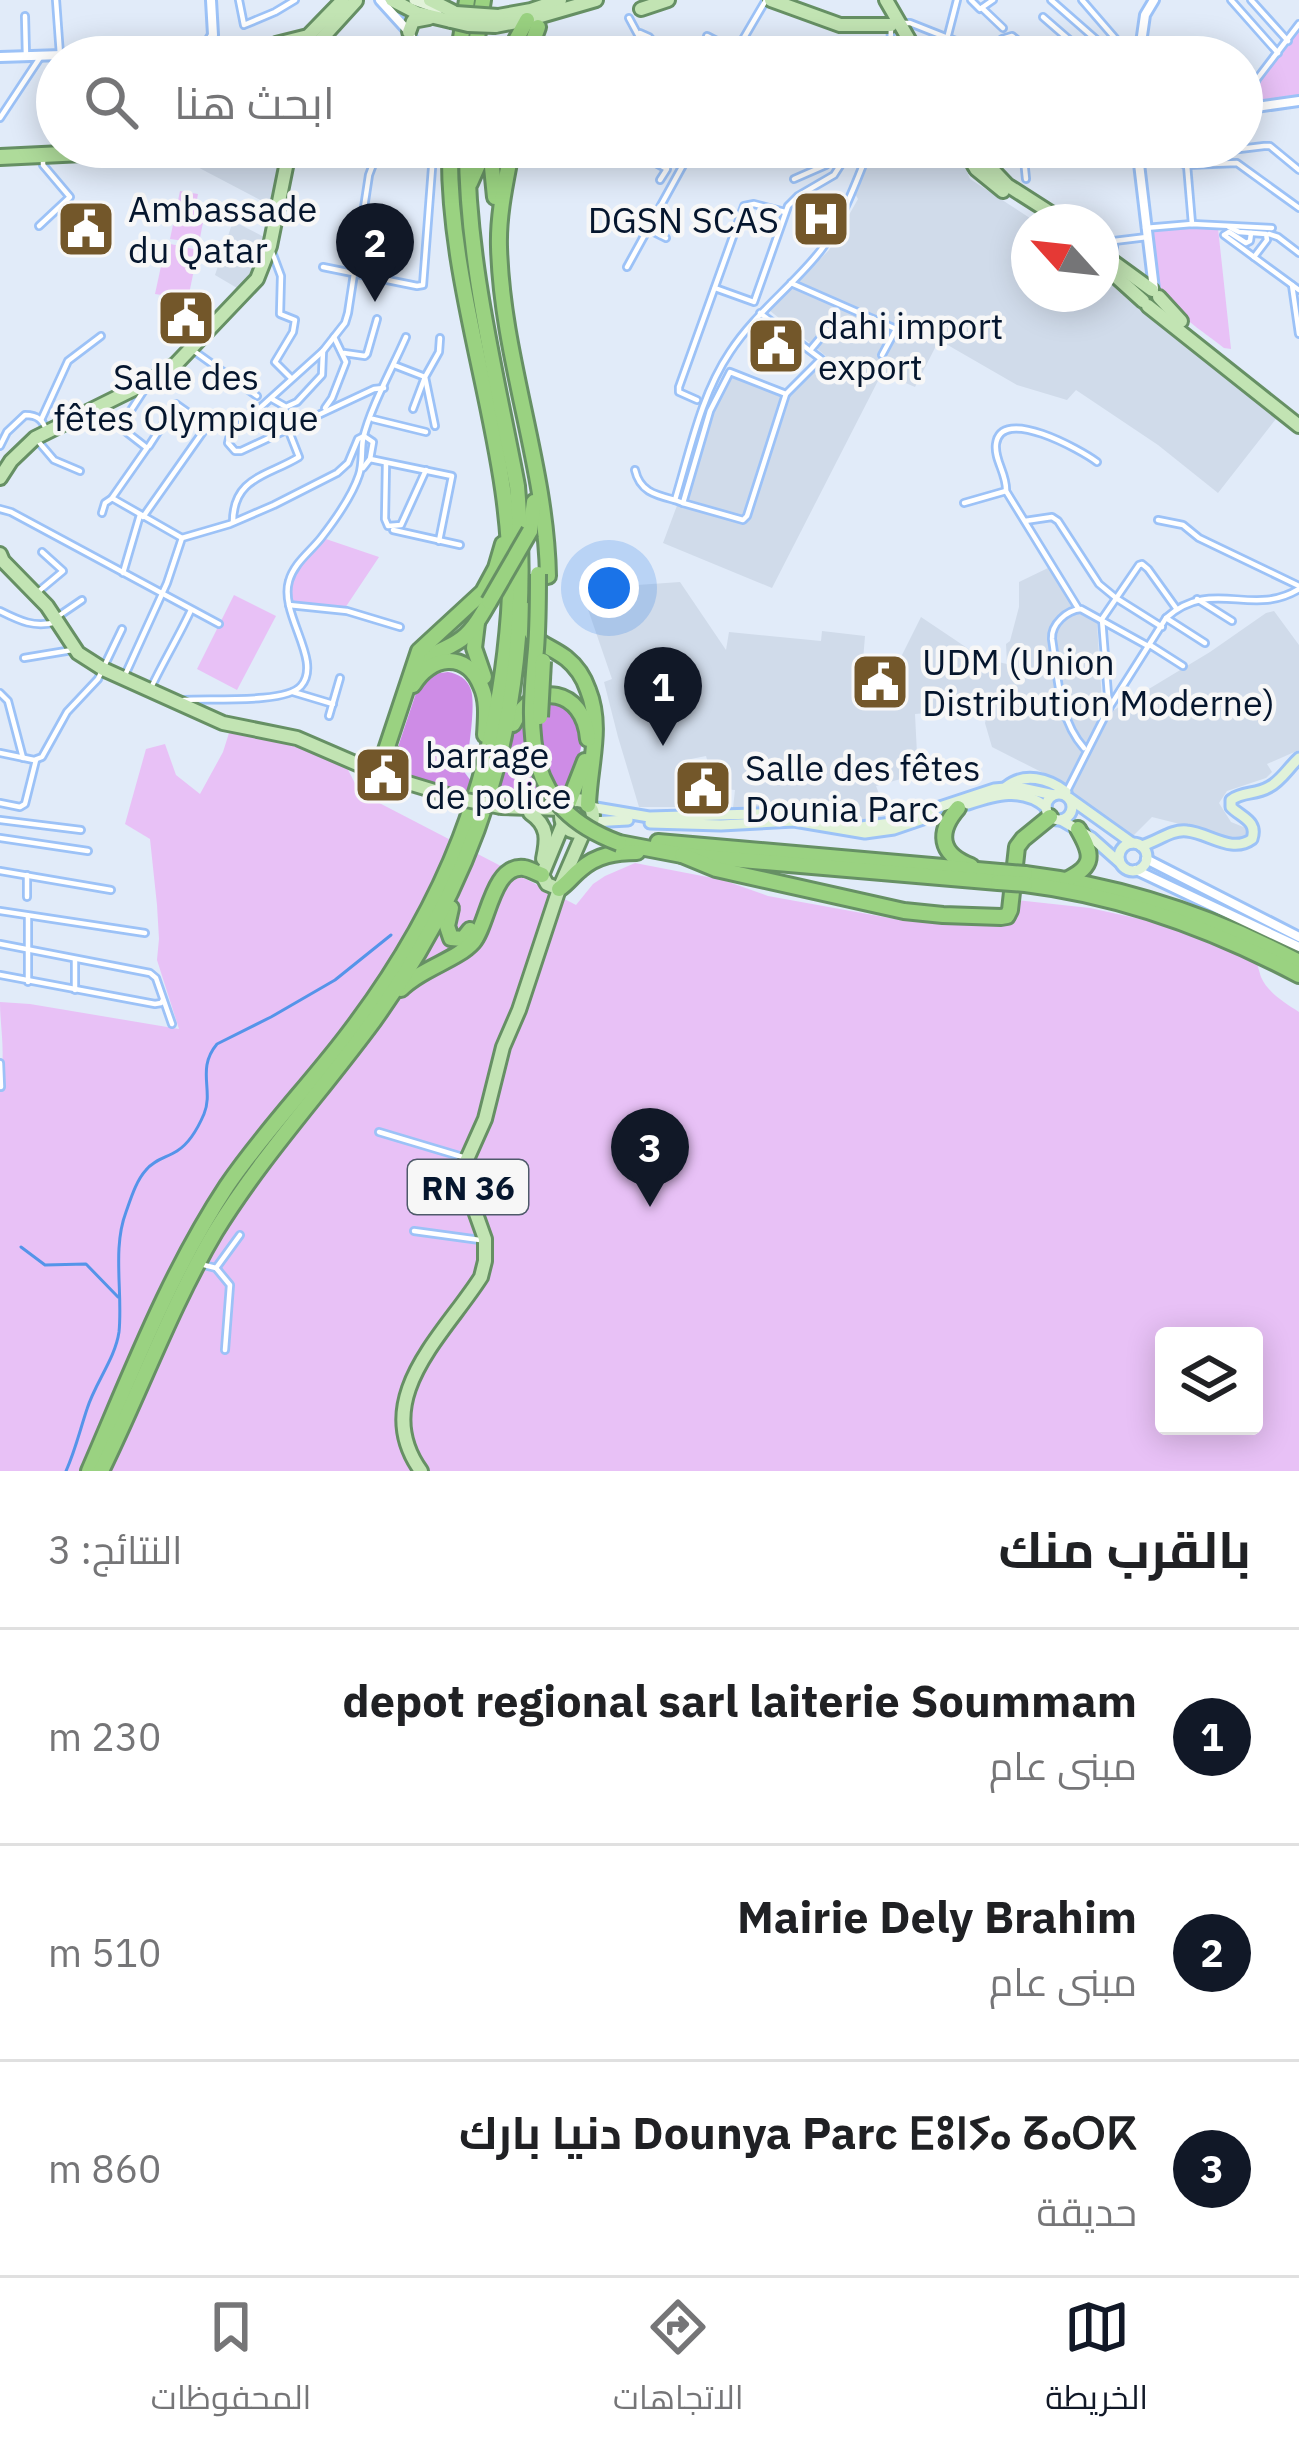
<!DOCTYPE html>
<html lang="ar">
<head>
<meta charset="utf-8">
<style>
	:root { --surface:#fff; --page:#f6f6f6; --text:#202124; --muted:#757577; --line:#e0e0e0; --accent:#111827 }
	body { margin:0; font-family:"IBM Plex Sans",Cairo,"Noto Sans Tifinagh",sans-serif; background:var(--page); color:var(--text); direction:rtl }
	.controls { position:absolute; right:36px; bottom:36px; display:grid; overflow:hidden; border-radius:12px; box-shadow:0 6px 30px #0003 }
	.controls button { width:108px; height:108px; display:grid; place-items:center; padding:0; border:0; border-bottom:3px solid var(--line); background:var(--surface); color:var(--text); font:60px sans-serif }
	.compass { position:absolute; left:1011px; top:204px; width:108px; height:108px; border-radius:50%; background:var(--surface); box-shadow:0 6px 30px #0003; rotate:297deg }
	.you { position:absolute; left:609px; top:588px; width:42px; height:42px; margin:-30px; border:9px solid #fff; border-radius:50%; background:#1a73e8; box-shadow:0 0 0 18px #1a73e833 }
	.badge { display:grid; place-items:center; width:78px; height:78px; border-radius:50%; background:var(--accent); color:#fff; font-size:39px; font-weight:700 }
	.pin { position:absolute; translate:-50% -99px; filter:drop-shadow(0 3px 6px #0008) }
	.pin::after { content:''; position:absolute; top:63px; width:42px; height:36px; background:inherit; clip-path:polygon(0 0,100% 0,50% 100%) }
	.list { margin:0; padding:0; list-style:none }
	h2 { display:flex; justify-content:space-between; align-items:center; height:156px; margin:0; padding:0 48px; font-size:51px }
	h2 small { font-size:39px; font-weight:400; color:var(--muted) }
	.list li { display:grid; grid-template-columns:78px 1fr auto; gap:36px; align-items:center; box-sizing:border-box; height:216px; padding:0 48px; border-top:3px solid var(--line) }
	.list b { display:block; font-size:45px; white-space:nowrap }
	.list p { margin:0; font-size:39px; white-space:nowrap; color:var(--muted) }
	.list em { font-size:39px; font-style:normal; color:var(--muted) }
	.icon { flex:none; width:66px; height:66px; fill:none; stroke:currentColor; stroke-width:2; stroke-linecap:round; stroke-linejoin:round }
	.map { position:relative; flex:none; width:1299px; height:1471px; overflow:hidden; direction:ltr }
	.search { position:absolute; background:var(--surface); box-shadow:0 6px 30px #0003; left:36px; right:36px; top:36px; height:132px; display:flex; align-items:center; gap:30px; box-sizing:border-box; padding:0 42px; border-radius:66px; color:var(--muted); font-size:45px }
	.sheet { height:804px; background:var(--surface) }
	nav { display:flex; justify-content:space-around; align-items:center; box-sizing:border-box; height:168px; border-top:3px solid var(--line); background:var(--surface); font-size:33px; color:var(--muted) }
	nav a { display:grid; justify-items:center; gap:6px }
	nav .on { color:var(--accent) }
	.map>svg:first-child { display:block }
	.built { fill:#d0dbea }
	.green { fill:#e8c1f6; fill-rule:evenodd }
	.forest { fill:#ce8ce6 }
	.lines { fill:none; stroke-linecap:round; stroke-linejoin:round }
	.stream { stroke:#5594e9; stroke-width:3 }
	.minor-casing { stroke:#9cc2f7; stroke-width:10 }
	.tertiary-casing { stroke:#9cc2f7; stroke-width:14 }
	.secondary-casing { stroke:#9cc2f7; stroke-width:15 }
	.primary-casing { stroke:#669064; stroke-width:18 }
	.trunk-casing { stroke:#669064; stroke-width:20 }
	.motorway-casing { stroke:#669064; stroke-width:20 }
	.minor { stroke:#fff; stroke-width:4.5 }
	.tertiary { stroke:#fff; stroke-width:8 }
	.secondary { stroke:#e1f2d9; stroke-width:9 }
	.primary { stroke:#c2e4b3; stroke-width:12 }
	.trunk { stroke:#aedb9a; stroke-width:14 }
	.motorway { stroke:#9ad281; stroke-width:14 }
	.primary-bridge-casing { stroke:#669064; stroke-width:18; stroke-linecap:butt }
	.motorway-bridge-casing { stroke:#669064; stroke-width:20; stroke-linecap:butt }
	.primary-bridge { stroke:#c2e4b3; stroke-width:12 }
	.motorway-bridge { stroke:#9ad281; stroke-width:14 }
	.labels { text-anchor:middle; dominant-baseline:central; stroke-width:9; stroke-linejoin:round; paint-order:stroke }
	.shield { fill:#f7f7f7; stroke:#4e5a6a; stroke-width:3 }
	.shield-label { font-size:33px; font-weight:bold; fill:#05162e }
	.poi-label { font-size:36px; fill:#05162e; stroke:#f7f7f7; text-anchor:start }
</style>
</head>
<body>
<div class="map">
<svg width="1299" height="1471" viewBox="0 0 1299 1471">
	<rect width="100%" height="100%" fill="#e1ebf9"/>
	<g class="built">
		<path d="M146 147H283L272 200 268 204 167 151Z"/>
		<path d="M874 147H957L970 179 1036 222H1029V294H1101V270L1123 288 1130 299 1279 415 1218 493 1158 445 1076 390 1067 400 1017 385 939 340 915 387 882 373 772 588 663 543 728 369 793 391 826 356 769 310 829 250 858 199 854 192Z"/>
		<path d="M233 221 264 237 250 275 237 288 215 275Z"/>
		<path d="M1048 568 1075 605 1097 623 1102 703 1114 710 1210 652 1266 613 1274 611 1299 645V750L1267 764 1272 772 1266 778 1227 791 1219 803 1231 822 1246 828V834L1242 837 1235 838 1152 817 1133 836 1089 807 1061 782 992 747 985 723 989 708 915 714 918 774 876 786 887 815 857 821 801 806 754 811 733 808 735 790 715 788 706 756 681 761 692 807H639L618 737 604 682 612 679 581 589 680 582 726 650 729 632 821 641 822 631 865 636 862 672 897 665 921 617 994 666 998 662 1007 664 1006 644 1010 641 1019 607V582Z"/>
	</g>
	<g class="green">
		<path d="M1299 27V96L1255 102 1252 96C1265 71 1285 52 1299 27Z"/>
		<path d="M180 191 198 194 196 205 206 207 199 243 170 239Z"/>
		<path d="M1187 227 1218 228 1231 349 1224 348C1203 331 1172 313 1160 288 1151 271 1152 249 1150 231Z"/>
		<path d="M166 243 198 250 188 299 155 294Z"/>
		<path d="M323 538 379 557 345 608 289 603C289 572 306 561 323 538Z"/>
		<path d="M234 595 276 616 237 690 197 669Z"/>
		<path d="M229 733 296 744 346 766 360 793 576 905 593 884 605 876 635 863 723 880 768 896 906 921 1011 925 1015 900 1090 908 1140 919 1188 932 1254 959C1258 964 1259 971 1261 977 1268 993 1285 1003 1299 1012V1471H0V1078C6 1054 0 1027 0 1002L30 1004 179 1029 157 960 159 939 157 905 150 839 125 824 146 749 165 744 176 775 200 794 223 752ZM1164 1336H1254V1426H1164Z"/>
	</g>
	<g class="forest">
		<path d="M448 672C458 674 467 678 471 690 476 705 468 756 465 773L471 781 467 795 407 779 401 770 396 753 418 687 433 674Z"/>
		<path d="M544 698 571 707 583 737 574 783 560 804H519L495 800 519 714Z"/>
	</g>
	<g class="lines">
		<g class="stream">
			<path d="M21 1247 45 1265 86 1264 118 1297"/>
			<path d="M66 1471C75 1451 80 1430 87 1409 95 1383 115 1359 119 1332 123 1293 112 1249 126 1212 131 1198 136 1181 146 1170 155 1159 166 1158 177 1151 190 1143 198 1128 204 1114 214 1090 196 1069 217 1044L271 1017 335 980 391 935"/>
		</g>
		<defs>
			<g id="minor">
				<path d="M56 0 60 55"/>
				<path d="M239 0 244 25 275 12 295 0"/>
				<path d="M971 0 980 9 993 0"/>
				<path d="M1051 0 1116 57"/>
				<path d="M1082 0 1120 44 1138 54"/>
				<path d="M1231 0 1278 53"/>
				<path d="M1251 0 1288 41"/>
				<path d="M982 8 1003 28"/>
				<path d="M25 16 26 56"/>
				<path d="M1043 17 1089 57"/>
				<path d="M629 18 650 57"/>
				<path d="M904 23H910L996 57"/>
				<path d="M640 33 649 37 666 57"/>
				<path d="M948 35 957 0"/>
				<path d="M707 36 738 52"/>
				<path d="M738 57 742 41 766 0"/>
				<path d="M890 57 891 27"/>
				<path d="M996 57 1002 39 1012 36 1038 57"/>
				<path d="M1243 109 1257 79 1299 24"/>
				<path d="M0 118 41 56"/>
				<path d="M1023 149 1026 179"/>
				<path d="M1139 158H1165L1187 165 1237 163 1299 208"/>
				<path d="M1165 158 1264 146H1270L1299 170"/>
				<path d="M656 163 667 169 660 180"/>
				<path d="M1187 165 1192 224"/>
				<path d="M794 179 826 165 833 155 831 147"/>
				<path d="M39 226 70 197 43 165V160"/>
				<path d="M1229 227 1239 232 1266 234 1267 240 1254 257"/>
				<path d="M1145 228 1192 224 1272 228"/>
				<path d="M650 230 666 238"/>
				<path d="M1251 233 1250 241 1246 243 1229 232 1224 235 1299 290"/>
				<path d="M1269 234 1278 237 1299 253"/>
				<path d="M1114 248V241L1147 237"/>
				<path d="M272 252 281 276 280 314 295 320 293 332 275 362 291 378"/>
				<path d="M323 267 417 286 423 285 432 168 430 147"/>
				<path d="M627 267 693 147"/>
				<path d="M791 283 896 329 882 355"/>
				<path d="M1292 285 1299 334"/>
				<path d="M715 288 754 302 788 206 798 196 834 175 852 147"/>
				<path d="M760 313 821 359 786 394"/>
				<path d="M812 348 827 330"/>
				<path d="M194 351 257 396"/>
				<path d="M344 353 365 356 367 354 377 319"/>
				<path d="M394 365 425 377 413 409"/>
				<path d="M730 372 786 394 747 516 743 520 683 503 710 411Z"/>
				<path d="M146 387 120 427 147 448 112 498 182 538"/>
				<path d="M384 388 374 389 241 451H235L228 443 230 435 323 351 345 323 348 313 369 175 375 159 387 147"/>
				<path d="M272 399 286 407 297 402 322 375 323 351"/>
				<path d="M697 400 679 392V387L744 206 754 204 785 212"/>
				<path d="M325 408 332 398 346 362 334 337"/>
				<path d="M373 419 426 432"/>
				<path d="M41 420 68 361 101 336"/>
				<path d="M435 426 425 377 439 352 440 338"/>
				<path d="M37 440 54 460 80 471"/>
				<path d="M0 446 7 432 25 415C38 415 43 420 47 432"/>
				<path d="M370 459 452 476 439 541"/>
				<path d="M386 463 385 519 388 526 401 525 426 470"/>
				<path d="M635 470C640 492 656 495 675 500"/>
				<path d="M683 503 675 500C690 451 701 395 730 352 754 315 789 289 817 255 838 231 858 178 870 147"/>
				<path d="M964 503 1006 491"/>
				<path d="M0 509 11 512 219 624"/>
				<path d="M102 513 105 503 111 499"/>
				<path d="M143 517 207 426 176 404 149 446"/>
				<path d="M1158 520 1183 525 1199 538 1299 586"/>
				<path d="M1025 521 1052 517 1058 521 1099 584 1116 598 1162 627"/>
				<path d="M233 522C233 477 268 476 299 457L288 429"/>
				<path d="M393 530 460 545"/>
				<path d="M123 573 140 515"/>
				<path d="M39 591 63 571 42 552"/>
				<path d="M1197 599 1232 621"/>
				<path d="M289 605 347 611 400 627"/>
				<path d="M1078 608 1006 491C1007 474 994 460 996 444 1001 405 1081 450 1097 462"/>
				<path d="M0 611C20 621 34 628 57 622"/>
				<path d="M57 617 82 600"/>
				<path d="M1166 618 1205 643"/>
				<path d="M1150 645 1183 666"/>
				<path d="M24 658 72 650"/>
				<path d="M126 673 167 583 182 538 230 524 274 505 337 473 348 463 358 439 364 436 373 442 370 459 363 468"/>
				<path d="M150 690C163 662 178 638 191 610"/>
				<path d="M293 692 333 704"/>
				<path d="M0 693 8 701 23 758"/>
				<path d="M184 700C208 698 285 704 301 686 323 661 279 614 289 581 294 563 310 552 321 538 335 520 352 496 359 475 363 464 361 450 363 439 370 408 393 367 406 337"/>
				<path d="M1109 708 1102 619 1139 565 1142 564 1148 569 1176 608"/>
				<path d="M329 716 340 678"/>
				<path d="M1084 748C1058 719 1058 676 1052 639 1051 624 1067 610 1081 609L1148 646"/>
				<path d="M0 753 34 760 42 757 67 712 98 679 122 629"/>
				<path d="M1067 791 1109 708 1166 618C1211 577 1252 618 1299 589"/>
				<path d="M0 803 20 807 25 804 36 760"/>
				<path d="M0 820 81 830"/>
				<path d="M0 838 88 851"/>
				<path d="M0 871 111 890"/>
				<path d="M27 897V875"/>
				<path d="M0 911 145 933"/>
				<path d="M28 916V982"/>
				<path d="M0 944 150 973 156 978 172 1024"/>
				<path d="M75 960V990"/>
				<path d="M0 975 155 1004 161 1003 163 1000"/>
				<path d="M0 1063 1 1087"/>
				<path d="M379 1132 466 1158"/>
				<path d="M414 1231 480 1240"/>
				<path d="M204 1265 216 1268 230 1285 225 1350"/>
				<path d="M216 1268 240 1235"/>
			</g>
			<g id="tertiary">
				<path d="M380 0 409 32 419 54"/>
				<path d="M419 54 422 46 431 44 438 50V57"/>
				<path d="M200 56 213 35 211 0"/>
				<path d="M0 57 186 51 197 53 200 57"/>
				<path d="M1139 57 1145 15 1154 0"/>
				<path d="M1242 109 1299 101"/>
				<path d="M1137 147 1154 289"/>
				<path d="M980 155 998 147"/>
				<path d="M987 162 1000 152 1040 147"/>
				<path d="M1146 859 1299 937"/>
				<path d="M1136 870 1299 947"/>
			</g>
			<g id="secondary">
				<path d="M414 0 439 9"/>
				<path d="M1006 787C1024 772 1048 778 1066 792"/>
				<circle cx="1059" cy="807" r="13"/>
				<path d="M1069 798 1132 843"/>
				<path d="M968 804C996 795 1022 787 1046 807"/>
				<path d="M590 807 649 817 796 813 861 827 891 823 994 789 1017 787 1054 795"/>
				<path d="M1061 820 1092 838 1119 862"/>
				<path d="M591 822 628 820"/>
				<path d="M650 823 721 825 794 821 865 833 894 829 935 815"/>
				<circle cx="1133" cy="857" r="14"/>
				<path d="M1141 846C1157 842 1171 829 1187 831 1209 833 1232 854 1252 839 1258 821 1242 818 1231 807V800C1243 791 1256 795 1269 787 1281 781 1289 767 1299 758"/>
			</g>
			<g id="primary">
				<path d="M392 0 417 13 451 21"/>
				<path d="M430 0 456 13"/>
				<path d="M771 0 840 25H891"/>
				<path d="M886 0 919 57"/>
				<path d="M641 9 668 0"/>
				<path d="M498 16 531 10 560 0"/>
				<path d="M495 26 527 20 596 0"/>
				<path d="M409 32 413 21 429 18"/>
				<path d="M298 40 294 47 299 57"/>
				<path d="M276 44 308 36 343 0"/>
				<path d="M311 57 315 46 356 1"/>
				<circle cx="980" cy="162" r="7"/>
				<path d="M987 164 1007 185 1065 222"/>
				<path d="M976 169 1003 191"/>
				<path d="M1101 253 1152 290"/>
				<path d="M1102 264 1143 301"/>
				<path d="M1159 297 1181 321"/>
				<path d="M1148 306 1299 426"/>
				<path d="M0 478 11 461 35 438 148 382 176 364 257 279 270 246 290 147"/>
				<path d="M0 554 3 561 47 606 78 653 103 669 223 723 297 738 385 776 461 799"/>
				<path d="M392 752 394 766 404 782"/>
				<circle cx="577" cy="816" r="16"/>
				<path d="M501 807 563 809"/>
				<path d="M530 813C549 826 547 840 543 859"/>
				<path d="M559 889 547 884 542 875 563 824"/>
				<path d="M421 1471C369 1399 444 1335 481 1277L485 1261V1239L470 1197 464 1166 485 1119 503 1047 519 1010 559 889 585 829"/>
			</g>
			<g id="trunk">
				<path d="M217 57 240 51 284 48"/>
				<path d="M0 157 104 152 117 147"/>
			</g>
			<g id="motorway">
				<path d="M458 57 467 0"/>
				<path d="M474 57 483 0"/>
				<path d="M514 57 516 40 527 20"/>
				<path d="M527 57 538 27"/>
				<path d="M490 147 495 197"/>
				<path d="M512 147C506 180 498 213 499 247 502 359 546 464 548 576"/>
				<path d="M470 183 481 158"/>
				<path d="M530 531 534 502"/>
				<path d="M527 610C528 645 543 641 566 658 576 666 584 678 588 690 603 727 589 766 588 805"/>
				<path d="M477 623 474 648 484 677"/>
				<path d="M415 669C427 654 441 652 457 642 472 633 481 616 489 602"/>
				<path d="M413 685C430 656 466 650 481 686 488 701 486 718 485 735"/>
				<path d="M513 724C534 679 584 689 588 739"/>
				<path d="M378 774 419 651 483 592 496 568 503 544"/>
				<path d="M569 802 585 761"/>
				<path d="M958 808C937 832 939 854 971 866"/>
				<path d="M658 842 1000 872"/>
				<path d="M619 843 682 855 998 882"/>
				<path d="M682 855 716 869 904 911 943 915 1001 917 1007 916 1010 910 1017 847 1023 839 1050 817"/>
				<path d="M1025 874C1122 886 1213 916 1299 962"/>
				<path d="M1066 880C1095 866 1093 855 1078 829"/>
				<path d="M1025 884C1123 896 1212 929 1299 975"/>
				<path d="M559 889C568 883 572 876 581 869 597 855 616 852 637 852"/>
				<path d="M451 908 447 926 451 938 463 939 470 930"/>
				<path d="M401 989C422 968 457 960 473 942 488 925 492 864 524 868 530 869 536 873 542 875"/>
				<path d="M89 1471C131 1374 169 1274 227 1186 263 1133 307 1088 346 1037 446 907 497 777 509 613 520 455 447 305 450 147"/>
				<path d="M101 1471C140 1392 170 1308 215 1232 261 1157 322 1091 374 1020 493 855 534 688 517 486 496 374 467 262 467 147"/>
			</g>
		</defs>
		<use href="#minor" class="minor-casing"/>
		<use href="#tertiary" class="tertiary-casing"/>
		<use href="#secondary" class="secondary-casing"/>
		<use href="#primary" class="primary-casing"/>
		<use href="#trunk" class="trunk-casing"/>
		<use href="#motorway" class="motorway-casing"/>
		<use href="#minor" class="minor"/>
		<use href="#tertiary" class="tertiary"/>
		<use href="#secondary" class="secondary"/>
		<use href="#primary" class="primary"/>
		<use href="#trunk" class="trunk"/>
		<use href="#motorway" class="motorway"/>
		<defs>
			<g id="primary-bridge">
				<path d="M456 13 498 16"/>
				<path d="M451 21 468 25 495 26"/>
				<path d="M461 799 501 807"/>
			</g>
			<g id="motorway-bridge">
				<path d="M538 574C538 599 538 624 536 649 528 735 522 807 619 843"/>
				<path d="M489 602 530 531"/>
				<path d="M540 717 543 661"/>
				<path d="M1000 872 1025 874"/>
				<path d="M998 882 1025 884"/>
			</g>
		</defs>
		<use href="#primary-bridge" class="primary-bridge-casing"/>
		<use href="#motorway-bridge" class="motorway-bridge-casing"/>
		<use href="#primary-bridge" class="primary-bridge"/>
		<use href="#motorway-bridge" class="motorway-bridge"/>
	</g>
	<defs>
		<symbol id="hospital-square" viewBox="-11 -11 22 22"><rect x="-9" y="-9" width="18" height="18" rx="4" fill="#73572a" stroke="#f7f7f7"/><path d="M-5-5h3v3.5h4V-5h3V5h-3V1.5h-4V5h-3Z" fill="#fff"/></symbol>
		<symbol id="civic-square" viewBox="-11 -11 22 22"><rect x="-9" y="-9" width="18" height="18" rx="4" fill="#73572a" stroke="#f7f7f7"/><path d="M-.6-6.5H3V-4.5H.6V-3L4-1V1h2V6H-6V1h2V-1L-.6-3ZM-1.2 2.5V6h2.4V2.5Z" fill="#fff"/></symbol>
	</defs>
	<g fill-rule="evenodd">
		<use href="#hospital-square" x="788" y="186" width="66" height="66"/>
		<use href="#civic-square" x="53" y="196" width="66" height="66"/>
		<use href="#civic-square" x="153" y="285" width="66" height="66"/>
		<use href="#civic-square" x="743" y="313" width="66" height="66"/>
		<use href="#civic-square" x="847" y="649" width="66" height="66"/>
		<use href="#civic-square" x="350" y="742" width="66" height="66"/>
		<use href="#civic-square" x="670" y="755" width="66" height="66"/>
	</g>
	<g class="labels">
		<rect class="shield" x="408" y="1160" width="120" height="54" rx="9"/>
		<g class="shield-label">
			<text x="468" y="1187">RN 36</text>
		</g>
		<g class="poi-label">
			<text x="128" y="208">Ambassade<tspan x="128" dy="41">du Qatar</tspan></text>
			<text x="779" y="219" text-anchor="end">DGSN SCAS</text>
			<text x="818" y="325">dahi import<tspan x="818" dy="41">export</tspan></text>
			<text x="186" y="376" text-anchor="middle">Salle des<tspan x="186" dy="41">fêtes Olympique</tspan></text>
			<text x="922" y="661">UDM (Union<tspan x="922" dy="41">Distribution Moderne)</tspan></text>
			<text x="425" y="754">barrage<tspan x="425" dy="41">de police</tspan></text>
			<text x="745" y="767">Salle des fêtes<tspan x="745" dy="41">Dounia Parc</tspan></text>
		</g>
	</g>
</svg>
<div class="controls">
<button><svg class="icon" aria-label="layers" viewBox="0 0 24 24"><path d="M12 4l9 5-9 5-9-5zM3 14l9 5 9-5"/></svg></button>
</div>
<svg class="compass" viewBox="-18 -18 36 36"><path d="M0-13l5 13h-10z" fill="#e53935"/><path d="M0 13l5-13h-10z" fill="#757577"/></svg>
<div class="you"></div>
<div class="pin badge" style="left:663px;top:746px">1</div>
<div class="pin badge" style="left:375px;top:302px">2</div>
<div class="pin badge" style="left:650px;top:1207px">3</div>
<div class="search"><svg class="icon" aria-label="search" viewBox="0 0 24 24"><circle cx="10" cy="10" r="6"/><path d="M15 15l6 6"/></svg>ابحث هنا</div>
</div>
<section class="sheet">
<h2>بالقرب منك<small>النتائج: 3</small></h2>
<ul class="list">
<li><span class="badge">1</span><div><b>depot regional sarl laiterie Soummam</b><p>مبنى عام</p></div><em>230 m</em></li>
<li><span class="badge">2</span><div><b>Mairie Dely Brahim</b><p>مبنى عام</p></div><em>510 m</em></li>
<li><span class="badge">3</span><div><b>Dounya Parc ⴹⵓⵏⵢⴰ ⵒⴰⵔⴽ دنيا بارك</b><p>حديقة</p></div><em>860 m</em></li>
</ul>
</section>
<nav>
<a class="on"><svg class="icon" aria-label="map" viewBox="0 0 24 24"><path d="M3 6l6-2 6 2 6-2v14l-6 2-6-2-6 2zM9 4v14M15 6v14"/></svg>الخريطة</a>
<a><svg class="icon" aria-label="directions" viewBox="0 0 24 24"><path d="M12 3l9 9-9 9-9-9zM9 14v-3h6M13 9l2 2-2 2"/></svg>الاتجاهات</a>
<a><svg class="icon" aria-label="saved" viewBox="0 0 24 24"><path d="M7 4h10v16l-5-4-5 4z"/></svg>المحفوظات</a>
</nav>
</body>
</html>
